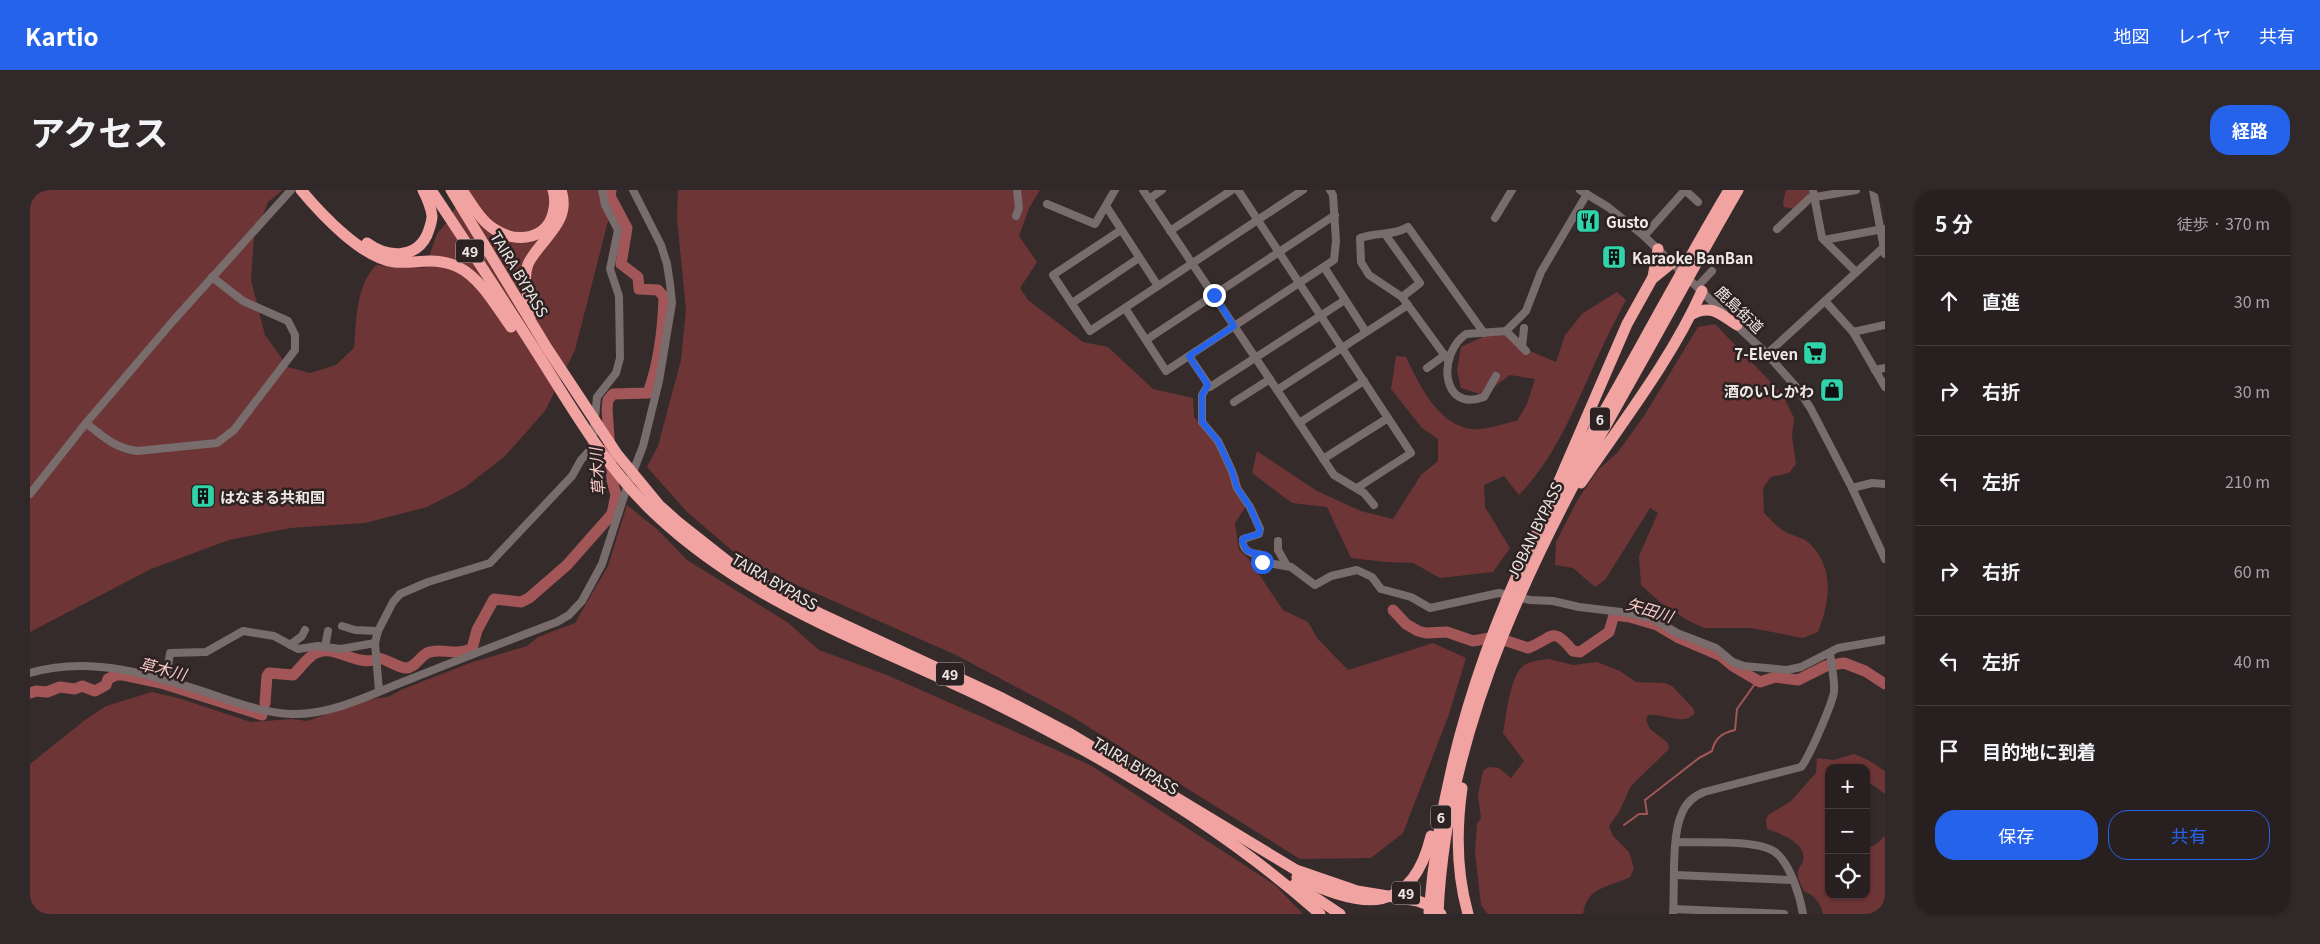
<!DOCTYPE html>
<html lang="ja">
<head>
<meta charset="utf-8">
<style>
	:root { --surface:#282020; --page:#302829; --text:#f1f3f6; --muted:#a5a3a5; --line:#443e3e; --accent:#2563eb }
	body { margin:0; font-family:Georgia,"Noto Sans JP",serif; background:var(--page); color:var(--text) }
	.controls { position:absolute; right:15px; bottom:15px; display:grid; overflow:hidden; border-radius:10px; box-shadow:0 1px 4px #0004 }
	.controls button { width:45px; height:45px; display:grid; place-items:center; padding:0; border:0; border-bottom:1px solid var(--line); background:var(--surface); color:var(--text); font:25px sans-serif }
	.stop { position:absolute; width:15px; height:15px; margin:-11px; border:4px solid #2563eb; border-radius:50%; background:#fff }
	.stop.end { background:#2563eb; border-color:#fff; box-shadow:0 1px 5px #0008 }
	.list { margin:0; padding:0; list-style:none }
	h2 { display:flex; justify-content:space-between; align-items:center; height:65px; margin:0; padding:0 20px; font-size:21px }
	h2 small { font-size:16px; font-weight:400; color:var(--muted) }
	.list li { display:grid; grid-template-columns:32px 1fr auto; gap:15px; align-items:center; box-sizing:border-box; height:90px; padding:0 20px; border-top:1px solid var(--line) }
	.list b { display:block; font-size:19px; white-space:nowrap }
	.list em { font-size:16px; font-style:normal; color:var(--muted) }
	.actions { display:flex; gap:10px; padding:15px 20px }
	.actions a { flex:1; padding:11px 0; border:1px solid var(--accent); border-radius:20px; text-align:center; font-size:18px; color:var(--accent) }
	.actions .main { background:var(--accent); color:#fff }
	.icon { flex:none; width:28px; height:28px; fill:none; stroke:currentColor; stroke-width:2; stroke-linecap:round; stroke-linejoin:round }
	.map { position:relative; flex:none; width:1855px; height:724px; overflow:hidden; border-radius:20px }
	header { display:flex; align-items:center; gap:30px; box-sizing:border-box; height:70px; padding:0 25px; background:var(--accent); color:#fff }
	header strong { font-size:24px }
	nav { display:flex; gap:28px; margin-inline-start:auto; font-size:18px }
	.intro { display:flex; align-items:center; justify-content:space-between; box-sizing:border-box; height:120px; padding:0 30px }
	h1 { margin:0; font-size:35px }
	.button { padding:12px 22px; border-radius:20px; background:var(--accent); color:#fff; font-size:18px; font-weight:700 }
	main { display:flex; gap:30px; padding:0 30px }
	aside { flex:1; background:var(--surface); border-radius:20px; box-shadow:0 1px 4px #0004 }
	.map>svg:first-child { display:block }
	.green { fill:#6d3536 }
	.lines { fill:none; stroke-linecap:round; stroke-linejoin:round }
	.stream { stroke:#a25657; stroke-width:2 }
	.river { stroke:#a25657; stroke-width:11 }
	.minor { stroke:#786c6c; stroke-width:8 }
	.highway { stroke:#f1a3a2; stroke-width:11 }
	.route { stroke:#2563eb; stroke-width:6 }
	.labels { text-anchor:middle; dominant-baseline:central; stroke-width:5; stroke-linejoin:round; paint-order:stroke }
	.shield { fill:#2c2221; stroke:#b4adac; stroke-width:1 }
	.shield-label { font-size:14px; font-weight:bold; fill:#efe8e7 }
	.poi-label { font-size:15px; font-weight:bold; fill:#efe8e7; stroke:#2c2221; text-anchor:start }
	.street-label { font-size:15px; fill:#efe8e7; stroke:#2c2221 }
	.water-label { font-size:16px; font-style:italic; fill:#f8cbc9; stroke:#2c2221 }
</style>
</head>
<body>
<header>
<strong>Kartio</strong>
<nav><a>地図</a><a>レイヤ</a><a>共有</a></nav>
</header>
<div class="intro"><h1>アクセス</h1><a class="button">経路</a></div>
<main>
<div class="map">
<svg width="1855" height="724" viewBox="0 0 1855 724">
	<rect width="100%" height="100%" fill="#362b2b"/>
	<g class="green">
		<path d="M0 0H253L238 12 224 47 221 90 235 145 258 177 280 183 306 175 324 158C327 129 325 98 346 75L395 78 407 44 419 29 435 0H586L545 160 515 221 475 266 434 298 397 317 335 333 260 338 199 350 121 379 0 442Z"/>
		<path d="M648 0H1010L999 18 989 46 1007 72 990 98 998 110 1053 152 1078 157 1123 199 1163 208 1164 227 1190 256 1192 264 1208 284 1216 316 1205 333 1209 360 1218 368 1253 420 1278 432 1288 449 1318 480 1403 453 1436 468 1418 527 1373 643 1341 668 1270 669 1041 526 926 465 758 391 711 368 657 322 617 277 628 256 651 170 656 120 647 28Z"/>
		<path d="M1756 0H1780L1778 8 1764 19 1754 17 1753 13Z"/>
		<path d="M1587 102 1596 110C1587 127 1578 144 1570 162 1547 211 1528 265 1489 305L1474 286 1454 295 1455 317 1480 358 1463 382 1410 388 1383 373 1355 372 1321 368 1297 317 1262 313 1222 283 1227 261 1287 301 1331 321 1363 329 1391 285 1408 271V249L1392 238 1361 199 1366 166 1376 167C1389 194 1407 234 1441 239 1455 241 1474 233 1487 231L1497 214 1505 189 1480 185 1453 205 1431 198 1427 180 1431 157 1459 144 1485 145 1493 158 1526 172 1535 145 1553 123Z"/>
		<path d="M1685 134 1753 205 1764 228 1762 247 1766 274 1759 283 1741 287 1733 298 1734 323C1740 329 1747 337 1754 341 1762 346 1773 347 1779 353 1805 378 1800 411 1788 442L1773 448 1721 438H1674L1657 430 1631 413 1611 395 1609 366 1628 323 1620 318 1575 390 1565 397 1543 378 1525 375 1526 352 1547 311 1567 281 1588 262 1614 226 1668 137Z"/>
		<path d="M597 315 628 340 657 370 757 432 789 460 857 485 1060 575 1245 695 1273 724H0V574L55 530 76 516 122 502 148 508 221 532 262 529 277 531 341 509 358 507 373 499 440 473 497 456 508 447 545 433 578 376Z"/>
		<path d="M1519 469 1543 475 1567 472 1590 481 1606 492 1635 493 1642 496 1663 518 1665 523C1654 537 1634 523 1618 525L1616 530 1620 539 1638 553 1639 559 1601 596 1589 622 1579 636 1583 646 1599 662 1604 678 1600 687C1578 698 1557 696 1553 724H1458L1451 715 1445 662 1447 634 1451 628 1448 605 1453 581 1459 577 1469 578 1481 588 1494 571 1473 543C1476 527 1480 486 1493 476 1500 471 1511 470 1519 469Z"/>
		<path d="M1824 564 1838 570 1855 581V604L1836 590V578H1799V705H1836V659L1845 655 1855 646V724H1793C1790 712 1785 706 1774 701 1771 694 1765 686 1769 678 1770 676 1772 674 1773 671 1778 653 1749 643 1737 639L1736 630 1738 625 1760 612 1786 583 1787 568 1804 570Z"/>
	</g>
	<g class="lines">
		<path class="stream" d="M1594 635 1609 624H1617L1615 610 1669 568 1682 561C1685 548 1692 543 1705 540L1707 519 1727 491"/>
		<g class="river">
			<path d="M1363 420 1376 434 1388 441 1396 443 1417 442 1443 451 1465 447 1498 458C1523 449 1521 434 1543 461L1550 462 1579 442 1584 425 1600 427 1627 435 1649 448 1691 466 1703 476 1730 492 1745 487 1768 490 1796 476 1814 473 1835 481 1855 494"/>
			<path d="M349 468C358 470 367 477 375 478 386 479 390 464 400 462 414 458 424 466 442 459L447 440 464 409 491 412 499 408 537 375 582 324 586 305 582 290 577 219 578 210 583 204 618 203C629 173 633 140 634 107L628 100 609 99 608 87 591 74 597 38 580 6 581 0"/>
			<path d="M0 503 6 501 17 502 30 497 45 499 52 496 65 501 76 495 78 489 86 485H93L131 493 232 525"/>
			<path d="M235 513 237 486 239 483 263 485C270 479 277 467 286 463 304 454 324 475 344 470"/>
		</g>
		<g class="minor">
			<path d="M1113 0 1304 285 1334 303 1344 315"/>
			<path d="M1208 0 1381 263 1327 298"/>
			<path d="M1550 0 1578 17 1614 46 1694 123"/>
			<path d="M1655 0 1668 12"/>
			<path d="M1783 0 1792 48 1826 82"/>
			<path d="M1843 0 1855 64"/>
			<path d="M1119 9 1132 0"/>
			<path d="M1017 14 1065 34 1085 0"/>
			<path d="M1076 16 1128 96"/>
			<path d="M986 26 989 18 987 0"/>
			<path d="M1465 28 1482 0"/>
			<path d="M1747 39 1780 8 1826 0"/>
			<path d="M1091 40 1023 85 1060 141 1273 0"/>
			<path d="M1140 41 1202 0"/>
			<path d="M1355 44 1390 93 1372 107"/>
			<path d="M1614 46 1655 0"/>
			<path d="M1794 50 1853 39"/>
			<path d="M1294 77 1336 142"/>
			<path d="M1668 96 1682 81"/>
			<path d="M1795 111 1823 142 1855 197"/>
			<path d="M1042 113 1109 68"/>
			<path d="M1095 118 1136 181 1304 70 1306 51 1303 5 1300 0"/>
			<path d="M1704 133 1737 164 1768 199 1781 219 1822 298 1855 369"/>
			<path d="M1476 141 1496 161"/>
			<path d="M1823 142 1855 135"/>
			<path d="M1116 150 1305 25"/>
			<path d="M1492 157 1494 138"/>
			<path d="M1737 164 1855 56"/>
			<path d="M1159 166 1180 197 1315 110"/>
			<path d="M1418 170 1372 107 1339 85 1331 72 1330 48C1346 42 1363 46 1378 37L1454 143"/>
			<path d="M1397 178 1415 165"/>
			<path d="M1845 180 1855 178"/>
			<path d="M1466 186 1454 207C1411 223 1407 164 1436 144L1476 141 1496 121 1511 82 1557 4"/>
			<path d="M1178 195 1172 205V232L1188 251 1202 281 1207 298 1220 317 1230 339 1229 344 1213 349C1212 360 1220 364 1229 364L1232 372 1261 377 1285 395 1301 386 1327 380 1342 387 1351 399 1381 407 1400 418 1469 403 1500 410 1523 411 1549 417 1599 423 1622 428 1647 443 1686 458 1703 472 1714 476 1757 480 1771 477 1808 458 1855 450"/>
			<path d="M1247 200 1378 115"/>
			<path d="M1204 212 1240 189"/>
			<path d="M56 233C72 246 85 258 107 261L187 253 204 240 265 160V145L258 131 213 111 182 87"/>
			<path d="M1269 233 1334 191"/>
			<path d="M1293 269 1358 228"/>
			<path d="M1822 298 1842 293 1855 294"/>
			<path d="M0 304 56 233 143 131 261 0"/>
			<path d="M1248 351V360L1257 376"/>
			<path d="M312 436 325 440 348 441"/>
			<path d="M260 455 272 446 275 440"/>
			<path d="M295 457 298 441"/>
			<path d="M0 483C61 465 123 485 181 504 207 513 235 523 262 524 303 525 341 504 378 490 427 470 477 451 527 432L539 425 552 411 572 374 595 303 613 256 629 191 642 113 640 94 637 74 631 55 603 0"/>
			<path d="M136 491 140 463 176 462 213 441 244 446 268 459 288 456 311 459 345 453"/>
			<path d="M349 501 345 453 348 441 363 412 370 404 398 392 460 373 542 286 551 270 562 258 567 207 586 183 590 168 589 106 580 79 588 40 575 15 572 0"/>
			<path d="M1646 652C1670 653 1727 649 1745 662 1760 673 1770 706 1773 724"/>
			<path d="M1645 685 1762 690"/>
			<path d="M1644 719 1754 724"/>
			<path d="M1643 724C1645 697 1641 646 1652 623 1656 613 1664 606 1674 602L1771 577C1779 568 1802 514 1804 502 1805 489 1801 475 1800 463"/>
		</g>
		<g class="highway">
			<path d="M271 0C291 24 332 68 364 72 387 74 404 66 428 77 451 88 467 118 481 137"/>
			<path d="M401 0C436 52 470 105 504 158 541 216 575 277 625 324 723 417 846 455 964 513 1079 570 1194 638 1290 724"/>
			<path d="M421 0 517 158 587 264 629 315 648 332 710 381 791 424 972 508 1039 543 1266 680 1327 701 1388 711 1401 716 1411 724"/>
			<path d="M432 0C441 13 450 30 464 39 487 54 519 50 524 19 525 13 525 6 523 0"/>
			<path d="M337 53C356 67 385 70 397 45 399 39 402 33 402 26 401 17 397 8 393 0"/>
			<path d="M1623 87 1628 59"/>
			<path d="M503 123C498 109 492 90 498 74 510 49 542 33 531 0"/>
			<path d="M1662 124C1682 114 1690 124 1707 135"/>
			<path d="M1551 293C1593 231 1641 170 1672 101"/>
			<path d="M1526 298 1597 134 1622 89 1643 72"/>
			<path d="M1432 598C1426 641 1426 682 1438 724"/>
			<path d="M1267 687C1334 721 1382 724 1401 646"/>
			<path d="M1265 694 1310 724"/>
			<path d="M1399 722C1410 590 1448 462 1507 343 1531 296 1558 250 1584 204 1622 136 1659 67 1699 0"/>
			<path d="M1408 724C1416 529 1509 353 1603 187 1638 125 1672 62 1708 0"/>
		</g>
	</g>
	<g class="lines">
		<path class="route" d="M1184 105 1204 136 1159 166 1178 195 1172 205V232L1188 251 1202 281 1207 298 1220 317 1230 340 1229 344 1214 348 1212 351 1217 361 1229 364 1232 372"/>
	</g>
	<defs>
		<symbol id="restaurant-square" viewBox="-11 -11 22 22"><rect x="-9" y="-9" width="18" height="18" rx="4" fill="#2fd4aa" stroke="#2c2221"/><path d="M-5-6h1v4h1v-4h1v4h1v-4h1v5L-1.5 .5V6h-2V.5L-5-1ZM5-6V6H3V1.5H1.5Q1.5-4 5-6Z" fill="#111"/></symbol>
		<symbol id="building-square" viewBox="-11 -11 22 22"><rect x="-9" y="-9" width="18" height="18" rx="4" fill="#2fd4aa" stroke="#2c2221"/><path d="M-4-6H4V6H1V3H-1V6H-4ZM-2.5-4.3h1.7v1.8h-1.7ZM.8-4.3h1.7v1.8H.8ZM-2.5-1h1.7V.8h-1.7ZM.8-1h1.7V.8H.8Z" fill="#111"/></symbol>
		<symbol id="supermarket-square" viewBox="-11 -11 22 22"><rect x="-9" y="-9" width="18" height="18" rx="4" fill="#2fd4aa" stroke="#2c2221"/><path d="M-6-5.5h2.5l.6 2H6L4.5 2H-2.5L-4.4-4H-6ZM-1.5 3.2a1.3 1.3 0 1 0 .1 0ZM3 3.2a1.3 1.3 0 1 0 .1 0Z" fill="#111"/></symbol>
		<symbol id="shop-square" viewBox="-11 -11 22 22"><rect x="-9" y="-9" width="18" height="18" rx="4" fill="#2fd4aa" stroke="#2c2221"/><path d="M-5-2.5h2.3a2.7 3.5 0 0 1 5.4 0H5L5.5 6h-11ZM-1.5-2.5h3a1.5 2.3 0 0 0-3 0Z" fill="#111"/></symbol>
	</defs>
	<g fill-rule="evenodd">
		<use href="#restaurant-square" x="1544" y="17" width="28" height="28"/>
		<use href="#building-square" x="1570" y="53" width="28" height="28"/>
		<use href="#supermarket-square" x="1771" y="149" width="28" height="28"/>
		<use href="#shop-square" x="1788" y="186" width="28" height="28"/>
		<use href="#building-square" x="159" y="292" width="28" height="28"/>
	</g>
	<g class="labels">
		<g class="shield">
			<rect x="426" y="49.5" width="28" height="23" rx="4"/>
			<rect x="1560" y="217.5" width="20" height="23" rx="4"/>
			<rect x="906" y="472.5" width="28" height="23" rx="4"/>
			<rect x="1401" y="615.5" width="20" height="23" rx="4"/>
			<rect x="1362" y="691.5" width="28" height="23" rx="4"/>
		</g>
		<g class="shield-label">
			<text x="440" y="61">49</text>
			<text x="1570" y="229">6</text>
			<text x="920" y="484">49</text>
			<text x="1411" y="627">6</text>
			<text x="1376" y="703">49</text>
		</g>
		<g class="poi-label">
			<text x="1576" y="31">Gusto</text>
			<text x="1602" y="67">Karaoke BanBan</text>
			<text x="1768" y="163" text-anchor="end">7-Eleven</text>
			<text x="1784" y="200" text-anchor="end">酒のいしかわ</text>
			<text x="190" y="306">はなまる共和国</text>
		</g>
		<g class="street-label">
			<text transform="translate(490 84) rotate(59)">TAIRA BYPASS</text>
			<text transform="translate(1710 119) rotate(44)">鹿島街道</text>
			<text transform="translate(1504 340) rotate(-64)">JOBAN BYPASS</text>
			<text transform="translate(745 391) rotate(30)">TAIRA BYPASS</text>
			<text transform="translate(1106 575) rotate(31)">TAIRA BYPASS</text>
		</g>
		<g class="water-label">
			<text transform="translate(566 282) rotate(-94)">草木川</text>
			<text transform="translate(1620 419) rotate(17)">矢田川</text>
			<text transform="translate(133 478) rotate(14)">草木川</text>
		</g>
	</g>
</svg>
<div class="controls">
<button>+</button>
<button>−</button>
<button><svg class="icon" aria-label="locate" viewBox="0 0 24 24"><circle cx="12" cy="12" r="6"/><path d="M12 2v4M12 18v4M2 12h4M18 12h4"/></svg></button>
</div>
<div class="stop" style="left:1232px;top:372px"></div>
<div class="stop end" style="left:1184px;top:105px"></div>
</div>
<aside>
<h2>5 分<small>徒歩 · 370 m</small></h2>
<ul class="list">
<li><svg class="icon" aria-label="ahead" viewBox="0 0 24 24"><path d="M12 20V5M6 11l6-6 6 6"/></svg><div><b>直進</b></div><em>30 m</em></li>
<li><svg class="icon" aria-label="right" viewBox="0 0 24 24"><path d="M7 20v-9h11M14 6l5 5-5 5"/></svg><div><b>右折</b></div><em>30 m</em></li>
<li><svg class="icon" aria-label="left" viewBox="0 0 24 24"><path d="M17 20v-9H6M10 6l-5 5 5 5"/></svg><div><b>左折</b></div><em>210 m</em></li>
<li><svg class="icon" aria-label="right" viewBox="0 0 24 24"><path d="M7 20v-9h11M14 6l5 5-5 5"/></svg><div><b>右折</b></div><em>60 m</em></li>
<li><svg class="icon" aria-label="left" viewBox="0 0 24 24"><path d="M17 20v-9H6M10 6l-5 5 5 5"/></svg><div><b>左折</b></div><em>40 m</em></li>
<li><svg class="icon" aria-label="arrive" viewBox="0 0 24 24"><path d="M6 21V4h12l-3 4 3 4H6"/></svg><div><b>目的地に到着</b></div></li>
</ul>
<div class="actions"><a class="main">保存</a><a>共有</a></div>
</aside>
</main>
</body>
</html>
